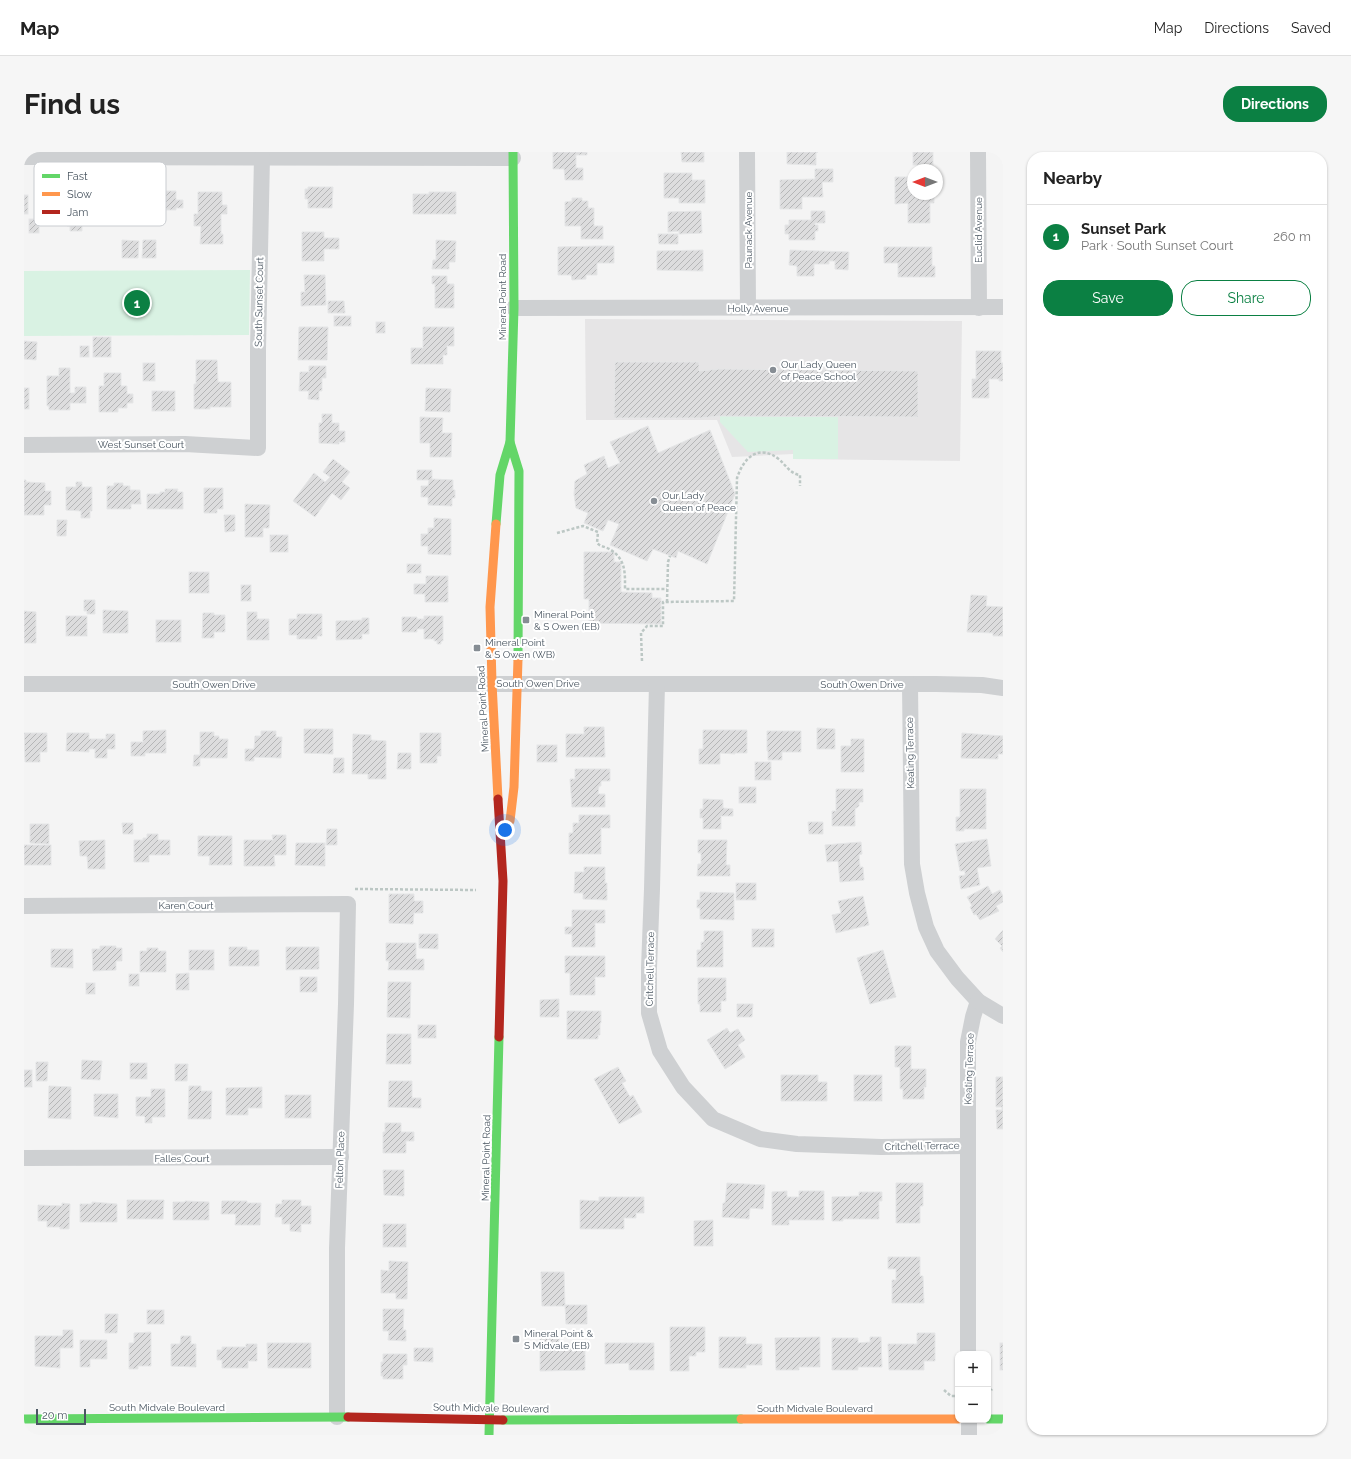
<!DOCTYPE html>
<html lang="en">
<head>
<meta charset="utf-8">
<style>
	:root { --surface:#fff; --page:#f6f6f6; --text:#222; --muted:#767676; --line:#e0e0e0; --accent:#0b8043 }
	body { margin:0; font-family:Raleway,sans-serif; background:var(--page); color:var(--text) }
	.controls { position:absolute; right:12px; bottom:12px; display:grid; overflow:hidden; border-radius:8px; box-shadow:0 1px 3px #0004 }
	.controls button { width:36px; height:36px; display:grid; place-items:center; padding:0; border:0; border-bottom:1px solid var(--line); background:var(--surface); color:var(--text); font:20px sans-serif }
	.compass { position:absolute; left:883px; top:12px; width:36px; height:36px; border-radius:50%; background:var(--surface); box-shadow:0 1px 3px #0004; rotate:270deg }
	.scale { position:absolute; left:12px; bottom:10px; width:50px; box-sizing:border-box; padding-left:4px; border:2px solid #4a5661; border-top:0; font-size:11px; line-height:14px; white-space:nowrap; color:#4a5661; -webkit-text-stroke:3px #fff; paint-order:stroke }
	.you { position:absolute; left:481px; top:678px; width:14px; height:14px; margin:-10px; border:3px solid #fff; border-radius:50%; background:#1a73e8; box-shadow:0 0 0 6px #1a73e833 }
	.badge { display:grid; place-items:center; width:26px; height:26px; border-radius:50%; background:var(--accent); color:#fff; font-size:13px; font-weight:700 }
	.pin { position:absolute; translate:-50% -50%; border:2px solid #fff; box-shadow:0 1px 4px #0006 }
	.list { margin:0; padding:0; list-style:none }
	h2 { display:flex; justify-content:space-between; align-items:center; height:52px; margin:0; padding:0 16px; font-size:17px }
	h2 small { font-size:13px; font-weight:400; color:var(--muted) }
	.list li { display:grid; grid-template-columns:26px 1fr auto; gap:12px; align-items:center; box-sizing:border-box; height:64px; padding:0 16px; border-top:1px solid var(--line) }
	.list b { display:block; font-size:15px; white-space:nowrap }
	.list p { margin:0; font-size:13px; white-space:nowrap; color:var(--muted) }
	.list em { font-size:13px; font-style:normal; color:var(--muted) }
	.actions { display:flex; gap:8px; padding:12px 16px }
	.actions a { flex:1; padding:9px 0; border:1px solid var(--accent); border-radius:16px; text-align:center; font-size:14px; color:var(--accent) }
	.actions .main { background:var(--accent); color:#fff }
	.map { position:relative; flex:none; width:979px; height:1283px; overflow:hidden; border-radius:16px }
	header { display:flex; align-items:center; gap:24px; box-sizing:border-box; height:56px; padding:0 20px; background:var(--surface); border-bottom:1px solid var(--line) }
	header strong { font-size:19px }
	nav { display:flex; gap:22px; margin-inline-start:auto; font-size:14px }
	.intro { display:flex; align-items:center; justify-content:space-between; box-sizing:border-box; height:96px; padding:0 24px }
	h1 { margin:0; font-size:28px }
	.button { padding:10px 18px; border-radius:16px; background:var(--accent); color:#fff; font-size:14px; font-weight:700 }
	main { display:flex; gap:24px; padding:0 24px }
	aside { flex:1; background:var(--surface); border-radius:16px; box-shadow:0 1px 3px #0004 }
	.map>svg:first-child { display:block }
	.education { fill:#e6e5e6 }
	.park { fill:#d9f2e3 }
	.building { fill:url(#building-hatch); stroke:#e5e6e7 }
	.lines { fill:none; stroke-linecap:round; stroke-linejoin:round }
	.path { stroke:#bcc7c4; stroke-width:2.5; stroke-dasharray:3 2; stroke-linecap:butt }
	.street { stroke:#ced0d2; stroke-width:16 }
	.fast { stroke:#63d668; stroke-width:9 }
	.slow { stroke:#ff974d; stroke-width:9 }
	.jam { stroke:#b3261e; stroke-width:9 }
	.poi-dot { fill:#868d94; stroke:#fff; stroke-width:1.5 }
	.labels { text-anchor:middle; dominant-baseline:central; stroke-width:4; stroke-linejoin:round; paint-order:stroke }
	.street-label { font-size:10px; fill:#4a5661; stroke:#fff }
	.poi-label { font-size:10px; fill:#4a5661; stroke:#fff; text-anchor:start }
	.key { fill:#fff; stroke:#c9ccd0; stroke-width:1 }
	.key-label { font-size:11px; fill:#4a5661 }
</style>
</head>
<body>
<header>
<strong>Map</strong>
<nav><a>Map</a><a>Directions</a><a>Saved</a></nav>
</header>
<div class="intro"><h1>Find us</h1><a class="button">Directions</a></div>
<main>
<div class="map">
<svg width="979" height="1283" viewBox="0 0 979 1283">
	<defs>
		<pattern id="building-hatch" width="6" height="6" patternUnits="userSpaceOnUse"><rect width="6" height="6" fill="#ddddde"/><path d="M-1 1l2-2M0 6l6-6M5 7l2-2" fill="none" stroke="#b5b6b7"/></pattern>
	</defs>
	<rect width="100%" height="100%" fill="#f4f4f4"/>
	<path class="education" d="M561 167 938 169 936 309 769 307V302L708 305 693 268H562Z"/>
	<g class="park">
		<path d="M226 118 225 183 0 184V119Z"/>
		<path d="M696 264 814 265V307H769V298L724 300 696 270Z"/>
	</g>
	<g class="building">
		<path d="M529 0H563V3H552V16H559V28H541L540 17H529Z"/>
		<path d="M657 0H680V10H658Z"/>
		<path d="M763 0H794L792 1V13L763 12Z"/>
		<rect x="889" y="0" width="20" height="13"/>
		<path d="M791 17H809V30H798L799 45H778V57H756V28L791 27Z"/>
		<path d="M640 21H668V28H681V51H655V46H640Z"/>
		<path d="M871 25H889V42H910V51H906V71H884V51L871 52Z"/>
		<path d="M284 35H309L308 56H284V47H281V37H284Z"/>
		<path d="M128 39H152V48H159V56H152V58H128Z"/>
		<path d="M40 40V47H58V79H46V74H43L38 67H26V41Z"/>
		<path d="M174 40H198V53H203V62H197V82H199V92H176L177 74H170V62H174Z"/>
		<path d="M405 40H432V62H389V42H405Z"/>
		<rect x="0" y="43" width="4" height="19"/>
		<path d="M548 46H558V49H564V56H570V74H579V87H557V74H541V50L548 49Z"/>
		<path d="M677 59 678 81 655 82V79L644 80V60Z"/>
		<path d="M787 59H801V71H791V73H794V79H791V88H765V82H761V73H765V68H787Z"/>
		<rect x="5" y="67" width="10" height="14"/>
		<path d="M278 80H300V86H315V97H300V109H278Z"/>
		<path d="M634 82H654V92H635Z"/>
		<path d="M98 88 115 89 114 106H98Z"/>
		<path d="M119 88H132V106H118Z"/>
		<path d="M412 88 432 89 431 110H425V117H408L409 108H412Z"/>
		<path d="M573 94H590V111H573V123H562V127L548 128 547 123H534V95Z"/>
		<path d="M860 95H908V114H911V125H874V111H860Z"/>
		<path d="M679 98V119L633 118V99Z"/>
		<path d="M766 98 825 100 824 118 811 117V109H805V112H790V124H773V114L765 113Z"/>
		<path d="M280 123H301L302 153 277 154V140H281Z"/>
		<path d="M408 124H423V132H430V156H411V132H408Z"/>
		<path d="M304 149H320L321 161H304Z"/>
		<rect x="310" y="164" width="17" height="10"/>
		<rect x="352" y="170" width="9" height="11"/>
		<path d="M275 175H304L303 208H274Z"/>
		<path d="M399 175H430V194H423V203H419V212H387V196H399Z"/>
		<rect x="69" y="185" width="18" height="20"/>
		<path d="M0 189 13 190 12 208 0 207Z"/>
		<rect x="56" y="194" width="9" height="11"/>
		<path d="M952 199H977V211H979V229H975V227H965V246H948V227H952Z"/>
		<path d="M172 208H193L194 230H207V255H186V257H170V232H172Z"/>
		<path d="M591 210H675V219L696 217 894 219V265L696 264 676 266H590Z"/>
		<rect x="119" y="211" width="12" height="18"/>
		<path d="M285 214H302V226H298V239H295V248L284 247 285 239H275L276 220H285Z"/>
		<path d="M35 216H46V241H51V235H62V251H46V258H25V254H23V224H35Z"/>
		<path d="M80 221H97V234H103V242H109V251H103V256H94V260H75V234H80Z"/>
		<rect x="0" y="236" width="5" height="21"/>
		<path d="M402 236 427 237 426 260 401 259Z"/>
		<rect x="128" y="239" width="23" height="20"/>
		<path d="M298 262H308V271H315V279H321V290H315V292L295 291V271H298Z"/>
		<path d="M396 265 419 266 418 281H428L427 305H406V291H396Z"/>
		<path d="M624 274 634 301 686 278 711 342 683 412 654 399 652 406 629 397 623 409 586 393 595 372 584 368 579 379 560 371 564 361 552 356 550 342 551 329 563 322 560 313 580 304 584 316 596 311 586 290Z"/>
		<path d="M309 307 326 320 318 330 326 336 317 348 308 341 291 365 269 349 290 321 301 330 306 325 299 320Z"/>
		<path d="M393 318H408V327L429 328V338H431V346H428V354L404 353V345H397V334H404L405 328H393Z"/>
		<path d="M0 328H2V330L21 331V339H27V353H20V363H0Z"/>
		<path d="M52 330H58V335H68V359H66V366H57V359L42 358V335H52Z"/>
		<path d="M90 331H99V334H106V338H116L117 352H107V357H83V334H90Z"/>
		<path d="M180 336H199V357H193V361H180Z"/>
		<path d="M141 337H154L153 340H159V357H123V342H136V340H141Z"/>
		<path d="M221 352 246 353 245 376H239V385H221Z"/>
		<path d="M200 363H211V379L201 380Z"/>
		<path d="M410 366 427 367V403L404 402V394H397V382H404V376H410Z"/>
		<path d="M33 368H43L42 384H33Z"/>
		<rect x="246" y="383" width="18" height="17"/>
		<path d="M560 400H590V410H597V440L628 441V446H637V472L565 471V447H560Z"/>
		<rect x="383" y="412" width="14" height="9"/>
		<rect x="165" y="420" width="20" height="21"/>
		<path d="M402 424H424V450H401V442H390V432H402Z"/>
		<rect x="217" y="433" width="10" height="16"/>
		<path d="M947 443 963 444 962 454 979 455V484H969V481L943 480Z"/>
		<path d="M60 448H71V462H63V459H60Z"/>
		<path d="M79 458 104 459V481H79Z"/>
		<path d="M0 459 12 460V491H0Z"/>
		<path d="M223 460H233V467H245V488H223Z"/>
		<path d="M179 461H190V463H201V480H190V486H178Z"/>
		<path d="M273 462H298V484H293V487H273V483H265V467H273Z"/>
		<rect x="42" y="464" width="21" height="20"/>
		<path d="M400 464H419V489H417V492H413V489H410V487H400V477H393V480H378V465H393V467H400Z"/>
		<path d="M338 466H345V482H338V487L312 488V469L338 468Z"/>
		<rect x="132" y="468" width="25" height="22"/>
		<path d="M560 575H580L581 605H542V582H560Z"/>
		<path d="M793 576 811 577V597H793Z"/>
		<path d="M280 577H309V602L280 601Z"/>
		<path d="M142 578V601H121V604H107V590H119V579Z"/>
		<path d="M679 578H723V601H711V602L696 601V612H675V597H679Z"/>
		<path d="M237 579H252V585H258L257 606 230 605V609H221V597H230L231 584H237Z"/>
		<path d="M743 579H777V600H758V608H744V599H743Z"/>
		<path d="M176 580H190V584H195V587H204L203 606H176V614H169L170 603H176Z"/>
		<path d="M0 581H23V600H16V610H1Z"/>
		<path d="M43 581H65V587H82V582H91V597H83V606H71V597H65V600L42 599Z"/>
		<path d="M396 581H417V604H413V611H396Z"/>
		<path d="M938 581 979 584V602H974V607L937 606Z"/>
		<path d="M329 582 347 583V588L362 589V627H344V622H328Z"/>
		<path d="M827 587H840V620H817V594H827Z"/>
		<rect x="513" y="593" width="20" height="17"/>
		<path d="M374 601H387V617H373Z"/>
		<path d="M310 606H320V621H309Z"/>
		<rect x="731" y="610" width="16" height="18"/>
		<path d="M551 617H586V629H577V634H575L574 642H581V655H548L546 627H551Z"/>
		<rect x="715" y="635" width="17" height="16"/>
		<path d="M812 637H839V650H835V654L831 657V674H808V659H812Z"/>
		<path d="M936 637H962V677H940V679H932V665H936Z"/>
		<path d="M679 647 699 648V656L709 657V664H697V677H679V666H676V657H679Z"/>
		<path d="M555 663H586V676H577V702H545V681H549V671H555Z"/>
		<path d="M784 670H799V682H785Z"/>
		<path d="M98 671H109V682H99Z"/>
		<path d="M6 672H25V692L6 691Z"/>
		<path d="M303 677H313V693H302Z"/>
		<path d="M123 682H134V688H146V703H125V710H110V688H119V686H123Z"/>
		<path d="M248 683H262V703H250L251 714H220V688H249Z"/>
		<path d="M174 684H208V713H185L186 704H174Z"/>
		<path d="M963 687 967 714 953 716 956 733 937 737 935 724 941 723V719H936L931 692Z"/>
		<path d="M81 688V717H64L63 704H56L55 689Z"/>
		<path d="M674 688H703L702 713H706V724H673L674 712H677V701H674Z"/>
		<path d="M837 690 838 702 835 703 836 715H839L840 728 816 730 814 709 803 710 801 693Z"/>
		<path d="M272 691H301V714L271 713Z"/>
		<rect x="0" y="693" width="27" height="20"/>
		<path d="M560 715H581V731H583V748L559 747V741H550L551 720H560Z"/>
		<rect x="712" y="731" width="20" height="17"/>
		<path d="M964 734 968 742 976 738 979 744V750L972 754 975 759 956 768 952 762 950 763 946 755 948 754 943 745Z"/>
		<path d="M676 740 710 741V768L676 767V756H673V748H676Z"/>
		<path d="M365 742H390V749H399V761H390L389 772 365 771Z"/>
		<path d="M839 744 845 773 812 781 808 763 817 761 814 749Z"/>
		<path d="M548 758H581V771H571V795H548V782H541V775H548Z"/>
		<rect x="728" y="777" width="22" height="18"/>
		<path d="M979 778V800L976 796 978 794 971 787Z"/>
		<path d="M680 779H699V815H673V798H677V790H680Z"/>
		<path d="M395 782H414V797L395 796Z"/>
		<path d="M362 791H392V807H400V818H364L365 809H362Z"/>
		<path d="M76 794H92V796H98V809H92V818L69 819 68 797H76Z"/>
		<path d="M205 795H223V798H235V814H205Z"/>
		<path d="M262 795H295V817L262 818Z"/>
		<path d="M123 796H134V799H142V820H116V799H123Z"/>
		<path d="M27 797H49V816L27 815Z"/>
		<rect x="165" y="798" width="25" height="20"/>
		<path d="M859 798 872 845 846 852 833 806Z"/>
		<path d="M541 804H581V825H571V843H546V821H541Z"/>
		<path d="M165 821V838H152V822Z"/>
		<rect x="105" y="822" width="10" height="12"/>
		<rect x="276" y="825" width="17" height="15"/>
		<path d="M674 826H702V849H697V860H676V852H674Z"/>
		<path d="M364 830H387L386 866 363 865Z"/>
		<rect x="62" y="831" width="9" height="11"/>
		<path d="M535 847V865H516V848Z"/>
		<path d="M713 852H729L728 865H713Z"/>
		<path d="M543 859H577V871H576V883H574V887H543Z"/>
		<rect x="394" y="873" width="18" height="13"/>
		<path d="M703 876 706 881 714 877 721 888 714 893 721 905 701 917 683 888Z"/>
		<path d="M363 882H387V912H362Z"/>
		<path d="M871 894H887V917H902V935H900V947H879V937H876V915H871Z"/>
		<path d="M58 908 78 909 76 928 57 927Z"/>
		<path d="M12 910H24L23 929H12Z"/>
		<rect x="106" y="911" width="17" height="16"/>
		<path d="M151 912H164L163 929H151Z"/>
		<path d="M594 915 602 929 598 931 606 945 609 943 618 960 595 972 570 927Z"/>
		<rect x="0" y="918" width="8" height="17"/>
		<path d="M757 923H794V930H803V949H757Z"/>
		<rect x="830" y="923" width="28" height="26"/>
		<path d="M972 925H979V977H973L972 958H978V955H972Z"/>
		<path d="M365 929H388V946H397V956L364 955Z"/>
		<path d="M25 934 47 935V967L24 966Z"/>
		<path d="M165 934H177V939H188L187 967H164Z"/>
		<path d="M238 935V956H224V963H202V936Z"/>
		<path d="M127 937H141V965H128V971H121V965L120 964H112V945H127Z"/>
		<path d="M70 942H94V966L70 964Z"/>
		<rect x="261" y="943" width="26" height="23"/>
		<path d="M361 971H377V980H390V989H382V1001H359V980H361Z"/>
		<path d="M359 1018H380V1044L360 1043Z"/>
		<path d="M703 1031 741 1033 739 1057 726 1056 725 1067 698 1065 699 1051H701Z"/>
		<path d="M872 1031H899V1054H896V1071H872Z"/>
		<path d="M763 1039V1045H775V1039H800V1068H765V1073H748V1040Z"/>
		<path d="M835 1040H858V1049H855V1067H819V1069H808V1045L835 1044Z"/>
		<path d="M575 1045H620V1061H612V1066H600V1077H556V1048L575 1049Z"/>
		<path d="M103 1048H140L139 1067H103Z"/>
		<path d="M258 1048H277V1054H287V1072H277V1080L266 1079V1072H258V1065H251L252 1052H258Z"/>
		<path d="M161 1049 185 1050V1068H149V1050H161Z"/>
		<path d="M198 1049H223V1051H237L236 1073H211L212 1062H197Z"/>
		<path d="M68 1050 93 1052V1070H56V1052H68Z"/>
		<path d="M38 1051 46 1052 45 1077H36V1075H23V1069H14V1053L38 1054Z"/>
		<path d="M689 1068V1094H670V1069Z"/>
		<rect x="359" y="1072" width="23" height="23"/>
		<path d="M864 1105H896V1124H899L900 1151H868V1128H872V1117H864Z"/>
		<path d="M365 1109 384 1110 383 1147H372V1141H357V1118L365 1119Z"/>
		<path d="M517 1120H540L541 1154H518Z"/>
		<path d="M541 1153H563V1172H542Z"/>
		<path d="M359 1157H380L379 1178H382V1189L364 1188 365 1179H359Z"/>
		<rect x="123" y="1158" width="17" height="14"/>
		<path d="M81 1162H94L93 1181H81Z"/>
		<path d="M646 1175H681V1200H672V1204H665V1219H646Z"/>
		<path d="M39 1178H49V1196H36V1216L11 1214V1184H39Z"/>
		<path d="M127 1180V1214H114V1217H105V1191H110V1181Z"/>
		<path d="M516 1181H532V1183H535V1192H561V1218L516 1219Z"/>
		<path d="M893 1181H911V1209H900V1218H865L864 1192H893Z"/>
		<path d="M157 1184H167V1192H172V1215L147 1214V1192H156Z"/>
		<path d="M695 1185H722V1192H738V1213H722V1216H695Z"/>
		<path d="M796 1185V1215H775V1218H752L751 1186Z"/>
		<path d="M846 1185H857L858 1215H834V1218H808V1186H834V1191L846 1190Z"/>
		<path d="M56 1188H83V1207H66V1215H56Z"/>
		<path d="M243 1191H287V1216H244Z"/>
		<path d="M581 1191H630V1218H605V1211L581 1212Z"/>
		<rect x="976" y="1191" width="3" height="27"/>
		<path d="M222 1192H233V1209H224V1216H198V1208H193V1198H198V1195H222Z"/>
		<path d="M390 1196H409V1210L390 1209Z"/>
		<path d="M359 1202H383V1213H379V1227H359V1224H357V1210H359Z"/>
	</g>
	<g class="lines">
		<g class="path">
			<path d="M533 381 559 374 574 380 573 391C577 395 583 395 587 398 602 408 601 421 601 437H643"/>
			<path d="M643 450 644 410 646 404"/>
			<path d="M618 509 617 481 623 474H639V450L710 449 713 326C720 305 735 291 756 308 762 314 767 322 776 323V334"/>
			<path d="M331 737 452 738"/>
			<path d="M920 1238 927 1244H934"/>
			<path d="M964 1242 968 1237"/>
		</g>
		<g class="street">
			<path d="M723 0 724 156"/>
			<path d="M954 0 955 156"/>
			<path d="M0 5 489 6"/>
			<path d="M490 156 979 155"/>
			<path d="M0 293 161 292 234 296V197L238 5"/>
			<path d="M0 532H912L958 533 979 536"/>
			<path d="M633 532 628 737 625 816V861L636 899 659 935 689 967 736 987 773 992 857 995 943 994"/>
			<path d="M886 532 888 712 893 741 902 775 913 799 933 826 954 849 949 865 944 890V1202"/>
			<path d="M0 754 324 752 322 852 313 1096V1265"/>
			<path d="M954 849 979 864"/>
			<path d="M0 1006 317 1005"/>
			<path d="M945 1283V1268"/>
		</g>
		<g class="fast">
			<path d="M486 290 495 319 494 507"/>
			<path d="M472 372 476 323 486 290 490 156 489 0"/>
			<path d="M0 1267 324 1265"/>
			<path d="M964 1267H979"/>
			<path d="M479 1268 717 1267"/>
			<path d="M465 1283 475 885"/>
		</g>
		<g class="slow">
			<path d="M472 372 466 455 468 531 474 647"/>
			<path d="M486 669 490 635 494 507"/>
			<path d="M717 1267H934"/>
		</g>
		<g class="jam">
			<path d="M474 647 479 729 475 885"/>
			<path d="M324 1265 479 1268"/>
		</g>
	</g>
	<g class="poi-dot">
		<circle cx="749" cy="218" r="4"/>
		<circle cx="630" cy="349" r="4"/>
		<rect x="498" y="464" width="8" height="8" rx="2"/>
		<rect x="449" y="492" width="8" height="8" rx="2"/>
		<rect x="488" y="1183" width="8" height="8" rx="2"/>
	</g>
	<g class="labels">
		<g class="street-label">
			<text transform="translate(724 78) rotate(-90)">Paunack Avenue</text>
			<text transform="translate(954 78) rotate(-90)">Euclid Avenue</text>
			<text transform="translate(478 145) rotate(-90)">Mineral Point Road</text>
			<text transform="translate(235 150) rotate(-89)">South Sunset Court</text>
			<text x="734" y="156">Holly Avenue</text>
			<text x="117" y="292">West Sunset Court</text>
			<text x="514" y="531">South Owen Drive</text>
			<text x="190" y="532">South Owen Drive</text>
			<text x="838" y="532">South Owen Drive</text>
			<text transform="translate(459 557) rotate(-93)">Mineral Point Road</text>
			<text transform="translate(886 601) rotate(-91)">Keating Terrace</text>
			<text x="162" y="753">Karen Court</text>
			<text transform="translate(626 817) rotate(-89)">Critchell Terrace</text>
			<text transform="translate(945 917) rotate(-88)">Keating Terrace</text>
			<text transform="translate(898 994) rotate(-1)">Critchell Terrace</text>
			<text x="158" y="1006">Falles Court</text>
			<text transform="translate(462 1006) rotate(-89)">Mineral Point Road</text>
			<text transform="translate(316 1008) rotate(-88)">Felton Place</text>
			<text x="143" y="1255">South Midvale Boulevard</text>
			<text transform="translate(467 1256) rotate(1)">South Midvale Boulevard</text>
			<text x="791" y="1256">South Midvale Boulevard</text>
		</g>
		<g class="poi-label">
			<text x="757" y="212">Our Lady Queen<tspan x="757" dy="12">of Peace School</tspan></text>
			<text x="638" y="343">Our Lady<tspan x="638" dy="12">Queen of Peace</tspan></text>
			<text x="510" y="462">Mineral Point<tspan x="510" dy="12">&amp; S Owen (EB)</tspan></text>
			<text x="461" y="490">Mineral Point<tspan x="461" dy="12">&amp; S Owen (WB)</tspan></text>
			<text x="500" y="1181">Mineral Point &amp;<tspan x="500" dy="12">S Midvale (EB)</tspan></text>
		</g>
	</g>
	<rect x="10" y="10" width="132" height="64" rx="6" class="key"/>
	<rect x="18" y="22" width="18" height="4" fill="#63d668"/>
	<rect x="18" y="40" width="18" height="4" fill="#ff974d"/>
	<rect x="18" y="58" width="18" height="4" fill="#b3261e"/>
	<g class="key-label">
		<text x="43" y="28">Fast</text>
		<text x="43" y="46">Slow</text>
		<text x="43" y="64">Jam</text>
	</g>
</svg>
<div class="controls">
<button>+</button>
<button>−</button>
</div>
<svg class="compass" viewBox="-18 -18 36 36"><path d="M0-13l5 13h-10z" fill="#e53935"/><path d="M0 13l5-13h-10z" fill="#767676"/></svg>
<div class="scale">20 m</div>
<div class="you"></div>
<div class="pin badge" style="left:113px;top:151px">1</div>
</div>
<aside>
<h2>Nearby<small></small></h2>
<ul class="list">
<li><span class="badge">1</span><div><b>Sunset Park</b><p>Park · South Sunset Court</p></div><em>260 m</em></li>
</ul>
<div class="actions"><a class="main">Save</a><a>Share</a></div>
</aside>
</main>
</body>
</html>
